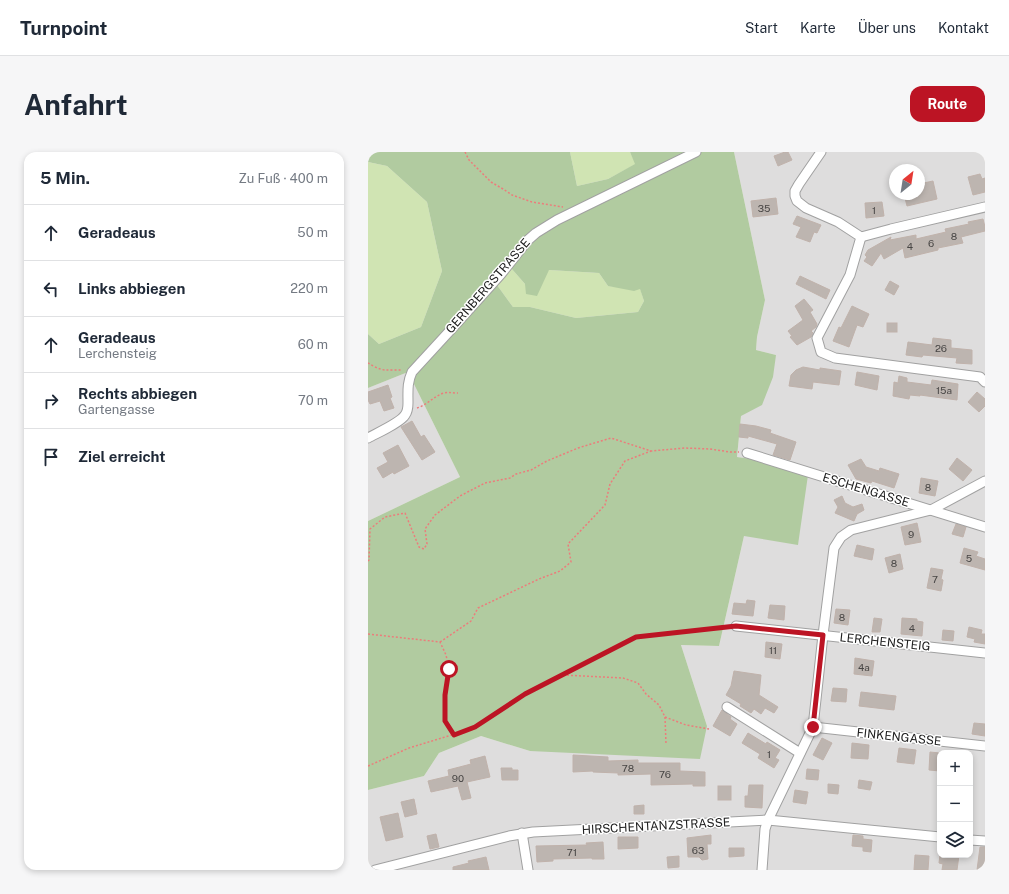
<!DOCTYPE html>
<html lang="de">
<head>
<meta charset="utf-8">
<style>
	:root { --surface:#fff; --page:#f6f6f7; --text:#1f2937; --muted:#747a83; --line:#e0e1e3; --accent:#bc1424 }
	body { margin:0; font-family:"Public Sans",sans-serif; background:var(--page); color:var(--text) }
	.controls { position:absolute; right:12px; bottom:12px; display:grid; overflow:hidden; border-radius:8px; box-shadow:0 2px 6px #0003 }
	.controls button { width:36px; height:36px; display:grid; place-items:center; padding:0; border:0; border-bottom:1px solid var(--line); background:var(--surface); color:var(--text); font:20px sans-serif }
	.compass { position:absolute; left:521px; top:12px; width:36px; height:36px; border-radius:50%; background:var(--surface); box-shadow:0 2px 6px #0003; rotate:30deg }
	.stop { position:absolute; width:12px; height:12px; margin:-9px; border:3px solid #bc1424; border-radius:50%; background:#fff }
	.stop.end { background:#bc1424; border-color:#fff; box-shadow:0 1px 4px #0008 }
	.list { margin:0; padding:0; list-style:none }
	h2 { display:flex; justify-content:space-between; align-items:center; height:52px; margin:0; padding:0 16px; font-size:17px }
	h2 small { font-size:13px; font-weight:400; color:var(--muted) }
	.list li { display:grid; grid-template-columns:26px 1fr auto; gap:12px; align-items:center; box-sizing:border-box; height:56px; padding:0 16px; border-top:1px solid var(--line) }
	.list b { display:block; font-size:15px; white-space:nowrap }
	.list p { margin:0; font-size:13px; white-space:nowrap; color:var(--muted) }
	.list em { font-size:13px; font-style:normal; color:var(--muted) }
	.icon { flex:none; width:22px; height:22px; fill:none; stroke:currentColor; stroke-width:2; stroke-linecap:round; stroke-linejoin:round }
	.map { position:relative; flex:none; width:617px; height:718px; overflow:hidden; border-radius:12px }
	header { display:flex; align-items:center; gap:24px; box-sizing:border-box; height:56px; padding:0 20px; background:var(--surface); border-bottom:1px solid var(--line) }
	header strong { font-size:19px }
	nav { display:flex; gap:22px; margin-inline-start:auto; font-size:14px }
	.intro { display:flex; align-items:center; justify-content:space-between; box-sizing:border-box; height:96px; padding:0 24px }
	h1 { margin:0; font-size:28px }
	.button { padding:10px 18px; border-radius:12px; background:var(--accent); color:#fff; font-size:14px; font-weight:700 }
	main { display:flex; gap:24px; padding:0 24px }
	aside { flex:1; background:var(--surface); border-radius:12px; box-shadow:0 2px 6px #0003 }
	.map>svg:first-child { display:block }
	.residential { fill:#dedddd; fill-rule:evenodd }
	.grass { fill:#d0e4b3 }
	.forest { fill:#b1cba0; fill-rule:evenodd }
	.building { fill:#bdb5b0; stroke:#c0b2ab }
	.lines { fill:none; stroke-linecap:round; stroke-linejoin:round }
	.street-casing { stroke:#a1a1a1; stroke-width:11 }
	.path { stroke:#ec7c7b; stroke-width:1.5; stroke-dasharray:2 2; stroke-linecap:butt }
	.street { stroke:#fff; stroke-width:9 }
	.route { stroke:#bc1424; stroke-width:5 }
	.labels { text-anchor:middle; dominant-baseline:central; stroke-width:3; stroke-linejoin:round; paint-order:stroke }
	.number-label { font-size:10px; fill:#474544 }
	.street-label { font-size:12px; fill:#202020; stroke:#fff }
</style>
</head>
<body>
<header>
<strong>Turnpoint</strong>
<nav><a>Start</a><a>Karte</a><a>Über uns</a><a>Kontakt</a></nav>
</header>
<div class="intro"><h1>Anfahrt</h1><a class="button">Route</a></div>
<main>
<aside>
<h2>5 Min.<small>Zu Fuß · 400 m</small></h2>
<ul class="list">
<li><svg class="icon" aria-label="ahead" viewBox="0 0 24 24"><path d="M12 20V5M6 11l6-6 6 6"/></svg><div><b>Geradeaus</b></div><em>50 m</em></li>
<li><svg class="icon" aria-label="left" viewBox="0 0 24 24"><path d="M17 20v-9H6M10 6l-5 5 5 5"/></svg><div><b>Links abbiegen</b></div><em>220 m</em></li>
<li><svg class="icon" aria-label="ahead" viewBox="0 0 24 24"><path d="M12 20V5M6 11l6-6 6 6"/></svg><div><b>Geradeaus</b><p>Lerchensteig</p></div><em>60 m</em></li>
<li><svg class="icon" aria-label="right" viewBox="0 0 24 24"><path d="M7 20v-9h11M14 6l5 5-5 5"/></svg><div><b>Rechts abbiegen</b><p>Gartengasse</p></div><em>70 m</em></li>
<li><svg class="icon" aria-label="arrive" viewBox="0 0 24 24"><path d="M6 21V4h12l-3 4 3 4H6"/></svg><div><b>Ziel erreicht</b></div></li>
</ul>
</aside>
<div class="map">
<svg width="617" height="718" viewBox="0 0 617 718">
	<rect width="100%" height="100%" fill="#efece7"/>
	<g class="residential">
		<path d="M366 0H617V718H0V638L56 624 71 601 113 584 162 599 339 574 313 493 351 494 376 384 391 308 369 305 373 264 408 203 388 198 389 185 397 148ZM527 18H551V42H527ZM572 601H602V703H572Z"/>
		<path d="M40 220 92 325 0 369V236Z"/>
	</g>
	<g class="grass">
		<path d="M202 0H262L268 12 240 27 209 34Z"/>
		<path d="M0 10 19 14 59 50 74 119 53 175 11 192 0 182Z"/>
		<path d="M143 116 157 132 181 118 231 121 240 134 272 136 276 149 270 160 208 166 162 155H145L129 133Z"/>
	</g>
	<path class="forest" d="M0 0H202L209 34 240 27 267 12 262 0H366L397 148 389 185 388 198 408 203 405 225 394 253 373 264 369 305 391 308 440 323 430 393 376 384 351 494 313 493 339 574 332 607 162 599 113 584 71 601 56 624 0 638V369L92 325 40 220 0 236V182L11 192 53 175 74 119 59 50 19 14 0 10ZM143 116 157 132 158 142 169 144 181 118 231 121 240 134 266 139 272 137 276 149 270 160 208 166 162 155H145L129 133Z"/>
	<g class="building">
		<path d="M417 0H420L424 8 410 14 406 4Z"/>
		<path d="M612 22 614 27 617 26V40L605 43 600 25Z"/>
		<path d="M565 29 569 47 539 54 536 42H551V32Z"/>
		<path d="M408 46 410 62 385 65 383 49Z"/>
		<path d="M514 50 516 64 498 66 497 51Z"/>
		<path d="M429 64 453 73 449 81 446 80 442 90 428 85 433 75 425 72Z"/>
		<path d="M615 67 617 75V79L593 85 595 91 570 96V98L537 106 535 96 516 107 513 101 504 114 496 109 499 105 497 103 500 98 523 85 522 88 548 83V87L578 80 577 77 601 72 600 70Z"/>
		<path d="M432 124 462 138 458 147 428 132Z"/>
		<path d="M522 129 531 134 526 143 517 138Z"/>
		<path d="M436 147 445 158 442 160 449 172 448 175 443 179 445 181 443 185 429 193 422 185 424 184 420 179 435 168 427 154Z"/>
		<path d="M484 154 501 162 495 175 489 173 481 195 465 189 471 175 473 176Z"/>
		<rect x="519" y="171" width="10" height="9"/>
		<path d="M565 186 583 188V196L604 198V212L588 211 589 206 555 203 554 205 538 203 540 190 564 193Z"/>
		<path d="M435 215 452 218V216L473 219 471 233 445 230 444 237 421 234 423 223 428 218Z"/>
		<path d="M489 220 511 224 509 238 487 233Z"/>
		<path d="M531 224 539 226V230L563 233 564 228 590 232 589 248 552 243V244L542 243 541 247 525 244 526 230 530 231Z"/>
		<path d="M20 233 24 245 22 246 26 256 16 259 12 249 2 252 0 248V240Z"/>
		<path d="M609 240 617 247V254L611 260 600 250Z"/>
		<path d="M44 269 53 285 56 283 67 300 54 308 33 275Z"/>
		<path d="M372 272 388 274 403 278 402 281 428 290 422 308 405 303 409 292 380 284V286L371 285Z"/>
		<path d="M30 293 41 314 26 322 25 320 15 326 9 316 20 310 15 301Z"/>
		<path d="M589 306 604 318 595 329 581 317Z"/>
		<path d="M493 307 498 315 511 319 512 316 531 322 526 336 504 329 503 331 488 327 480 313Z"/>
		<path d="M553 326 570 329 567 344 551 341Z"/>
		<path d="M474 344 477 351 485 355 494 352 496 358 489 362 486 369 467 361 470 355 466 348Z"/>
		<path d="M549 371 553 390 537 393 533 375Z"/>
		<path d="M588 372 598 375 595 385 584 382Z"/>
		<path d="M489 393 506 397 504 408 486 404Z"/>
		<path d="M596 396 610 400 608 404 617 407V418L592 411Z"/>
		<path d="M532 402 535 417 521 421 517 406Z"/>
		<path d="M563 416 575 418 573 427 575 428 573 439 559 436Z"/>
		<path d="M379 448 387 449 385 464 364 462 366 451 378 452Z"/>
		<path d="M402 453 417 454 416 468 400 466Z"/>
		<path d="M468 457 482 458 480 473 466 471Z"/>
		<path d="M506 466 514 467 512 480H504Z"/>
		<path d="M534 466 549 467V469L555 470 554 484 533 482Z"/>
		<path d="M601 475 614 478 613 482H617V492L606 490 607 487 599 485Z"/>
		<path d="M575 478 586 479 585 489 574 488Z"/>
		<path d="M398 490 414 492 412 507 397 505Z"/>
		<path d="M487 506 506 509 504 524 486 522Z"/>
		<path d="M366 519 393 523 391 543 410 555 406 561 397 556 393 562 386 557 383 561 372 554 373 552 358 543 363 534Z"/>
		<path d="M465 536 479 537 478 550 463 549Z"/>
		<path d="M493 540 528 544 526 558 491 554Z"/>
		<path d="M354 558 363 565 362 567 369 572 362 584 345 574Z"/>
		<path d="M606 571 617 572V584L604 582Z"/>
		<path d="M380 581 398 592 399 590 412 598 407 606 411 608 406 616 390 606 392 602 374 591Z"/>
		<path d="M454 586 464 591 455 608 445 603Z"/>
		<path d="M484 591 501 593 500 607 483 606Z"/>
		<path d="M531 596 548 598 546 612 529 610Z"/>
		<path d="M562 600 572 601V619L561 618Z"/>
		<path d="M205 603 240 605V609L270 608V611H312V619L337 620V634H325V632L283 633V622L250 623V621L225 620V619L205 620Z"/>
		<path d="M117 604 122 625 99 630 103 646 94 648 90 634 63 640 60 629 81 624 80 618 103 612 102 608Z"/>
		<path d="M133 616H144V618H150V628H134Z"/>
		<path d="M439 617 451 618 450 628 438 627Z"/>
		<path d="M491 628 504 630 502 638 490 636Z"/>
		<path d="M460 632 471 633 470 642 460 641Z"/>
		<path d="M381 633H395L394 656 377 655V644H380Z"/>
		<rect x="350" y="634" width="13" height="14"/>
		<path d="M427 638 440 640 438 652 425 650Z"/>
		<path d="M46 647 49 662 37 665 33 650Z"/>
		<path d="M276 653V662H266V654Z"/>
		<path d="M30 661 35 685 18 689 12 665Z"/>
		<path d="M68 682 71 695 62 697 59 684Z"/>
		<path d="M343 683V692H339L340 707 334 708 331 705H320L319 686Z"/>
		<path d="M485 683 495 684V687L504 688 503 700 495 699V695L484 694Z"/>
		<path d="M250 685H270V696L250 697Z"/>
		<path d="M235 690 236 707H224V706L185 707V709L169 710 168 694 219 693 218 691Z"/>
		<path d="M612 695H617V718H609Z"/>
		<path d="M361 696H376V704L361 705Z"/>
		<path d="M547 703 561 704 560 718H546Z"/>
		<path d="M572 703H591L589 718H574L575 712 571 711Z"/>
		<path d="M311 704V715L300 716 299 705Z"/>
		<path d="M118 705 121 718H85V715L101 711 100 709Z"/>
	</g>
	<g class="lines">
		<defs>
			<g id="street">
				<path d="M453 0 431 32 427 39V44L429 49 438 56 470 70 493 85 482 123 449 186 453 200 467 206 612 225 617 230"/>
				<path d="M493 85 523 77 617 55"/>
				<path d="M0 286C9 281 32 271 37 263 40 259 40 255 40 251 40 239 39 231 44 220L89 171 133 122 160 88 168 81 189 68 328 0"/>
				<path d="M379 301 617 375"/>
				<path d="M368 474 617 501"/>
				<path d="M359 555 432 601"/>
				<path d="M445 575 617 594"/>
				<path d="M154 681 160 718"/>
				<path d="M602 688 617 689"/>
				<path d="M7 718 141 684 165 680 400 668 572 685"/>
				<path d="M394 718 397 677 400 668 445 575 455 483 466 396 473 385 483 378 563 358 617 329"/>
			</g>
		</defs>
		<use href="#street" class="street-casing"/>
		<g class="path">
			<path d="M97 0 101 8 123 30 135 37 144 43 164 50 195 55"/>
			<path d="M0 211C5 214 12 218 18 218 23 218 29 218 34 218"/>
			<path d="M49 256C59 253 66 244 76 241 81 240 85 241 90 241"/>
			<path d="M0 409 1 408 2 377 17 365 37 361 51 395 56 397 59 392 57 377 67 363 92 344 117 331 142 326 148 322 163 318 179 309 210 296 243 286 283 299 317 296 342 297 362 300H371"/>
			<path d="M0 482 72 490 78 503 81 517 77 543V569L86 583"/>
			<path d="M72 490 103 469 110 456 171 427 192 419 203 410 200 392 237 353 242 332 257 309 283 299"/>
			<path d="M195 523 255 526 270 531 278 542 291 553 297 565 298 592"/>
			<path d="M297 565 318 573 341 577"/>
			<path d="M0 614 41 596 90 581 107 575 157 542 268 485 359 475"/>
		</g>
		<use href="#street" class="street"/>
	</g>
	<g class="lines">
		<path class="route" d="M81 517 77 543V569L86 583 107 575 157 542 268 485 368 474 455 483 445 575"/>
	</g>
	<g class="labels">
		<g class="number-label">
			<text x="396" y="56">35</text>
			<text x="506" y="58">1</text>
			<text x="586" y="84">8</text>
			<text x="563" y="91">6</text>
			<text x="542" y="94">4</text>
			<text x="573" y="196">26</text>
			<text x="576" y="238">15a</text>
			<text x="560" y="335">8</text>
			<text x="543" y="382">9</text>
			<text x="601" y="406">5</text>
			<text x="526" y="411">8</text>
			<text x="567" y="427">7</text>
			<text x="474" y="465">8</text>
			<text x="544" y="476">4</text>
			<text x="405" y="498">11</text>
			<text x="496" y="515">4a</text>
			<text x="401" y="602">1</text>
			<text x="260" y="616">78</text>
			<text x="297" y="622">76</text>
			<text x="90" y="626">90</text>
			<text x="330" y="698">63</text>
			<text x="204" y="700">71</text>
		</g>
		<g class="street-label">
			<text transform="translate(120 134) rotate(-49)">GERNBERGSTRASSE</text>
			<text transform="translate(498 338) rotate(17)">ESCHENGASSE</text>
			<text transform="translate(517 490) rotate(6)">LERCHENSTEIG</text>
			<text transform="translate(531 585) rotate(6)">FINKENGASSE</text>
			<text transform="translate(288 674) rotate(-3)">HIRSCHENTANZSTRASSE</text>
		</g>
	</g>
</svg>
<div class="controls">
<button>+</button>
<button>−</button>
<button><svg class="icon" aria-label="layers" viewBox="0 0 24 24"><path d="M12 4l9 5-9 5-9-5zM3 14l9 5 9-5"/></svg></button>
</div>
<svg class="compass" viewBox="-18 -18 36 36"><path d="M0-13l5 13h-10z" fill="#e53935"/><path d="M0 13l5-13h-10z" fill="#747a83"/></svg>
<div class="stop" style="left:81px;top:517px"></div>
<div class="stop end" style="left:445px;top:575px"></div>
</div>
</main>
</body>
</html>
